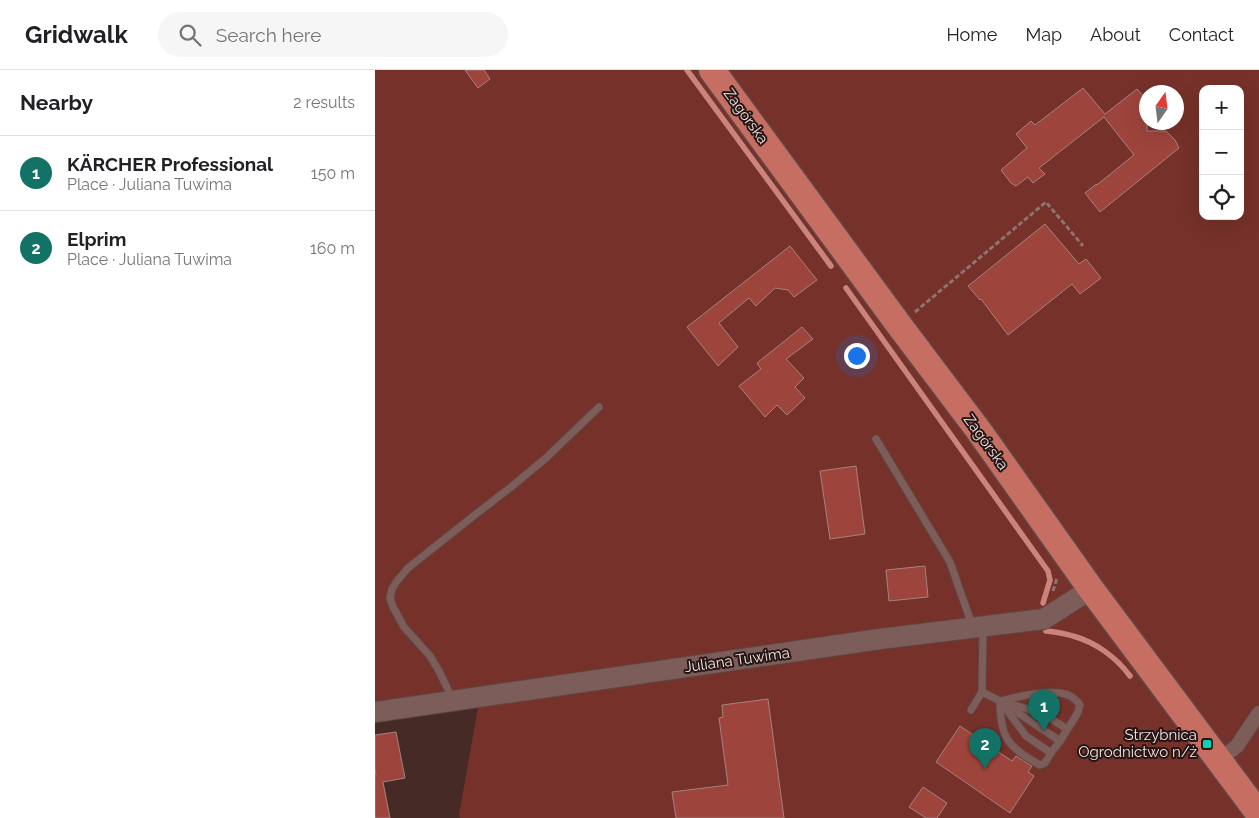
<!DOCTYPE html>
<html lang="en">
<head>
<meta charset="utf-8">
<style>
	:root { --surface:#fff; --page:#f6f6f6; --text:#202124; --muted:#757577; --line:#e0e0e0; --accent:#127266 }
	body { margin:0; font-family:Raleway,sans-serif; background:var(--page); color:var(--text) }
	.controls { position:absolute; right:15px; top:15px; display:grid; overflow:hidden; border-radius:10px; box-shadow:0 5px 20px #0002 }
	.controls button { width:45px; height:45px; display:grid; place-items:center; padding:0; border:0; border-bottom:1px solid var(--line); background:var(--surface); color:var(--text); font:25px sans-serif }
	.compass { position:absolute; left:764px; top:15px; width:45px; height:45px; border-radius:50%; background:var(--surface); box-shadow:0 5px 20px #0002; rotate:14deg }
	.you { position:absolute; left:481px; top:285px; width:18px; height:18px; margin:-12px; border:4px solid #fff; border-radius:50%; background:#1a73e8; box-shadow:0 0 0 8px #1a73e833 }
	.badge { display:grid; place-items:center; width:32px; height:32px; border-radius:50%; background:var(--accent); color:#fff; font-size:16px; font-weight:700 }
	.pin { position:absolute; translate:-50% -41px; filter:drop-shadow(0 1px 2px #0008) }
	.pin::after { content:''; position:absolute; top:26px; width:18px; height:15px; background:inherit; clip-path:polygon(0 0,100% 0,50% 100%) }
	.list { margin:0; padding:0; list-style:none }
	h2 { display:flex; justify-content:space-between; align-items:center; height:65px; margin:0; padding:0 20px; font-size:21px }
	h2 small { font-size:16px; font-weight:400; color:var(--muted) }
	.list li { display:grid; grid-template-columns:32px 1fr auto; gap:15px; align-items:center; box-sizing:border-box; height:75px; padding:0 20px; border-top:1px solid var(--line) }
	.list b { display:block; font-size:19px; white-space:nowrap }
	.list p { margin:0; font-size:16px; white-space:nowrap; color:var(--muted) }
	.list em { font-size:16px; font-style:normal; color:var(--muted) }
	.icon { flex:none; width:28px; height:28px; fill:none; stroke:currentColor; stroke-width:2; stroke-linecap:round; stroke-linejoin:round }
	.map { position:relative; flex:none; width:884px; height:748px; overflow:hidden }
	header { display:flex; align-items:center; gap:30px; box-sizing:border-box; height:70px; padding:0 25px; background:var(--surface); border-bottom:1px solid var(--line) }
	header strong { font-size:24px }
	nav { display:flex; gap:28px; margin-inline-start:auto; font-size:18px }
	.search { width:350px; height:45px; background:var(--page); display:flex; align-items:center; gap:12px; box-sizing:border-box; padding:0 18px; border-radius:28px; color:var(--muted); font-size:19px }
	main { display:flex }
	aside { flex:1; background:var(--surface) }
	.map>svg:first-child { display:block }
	.green { fill:#76312a; fill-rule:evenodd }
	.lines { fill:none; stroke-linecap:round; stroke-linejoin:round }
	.stream { stroke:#ca847c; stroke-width:5.5 }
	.building { fill:#9d443c; stroke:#a5837e }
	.lane-casing { stroke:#5f4845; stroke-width:9 }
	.street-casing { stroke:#5f4845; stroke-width:16 }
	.secondary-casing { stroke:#5f4845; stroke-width:22 }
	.highway-casing { stroke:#5f4845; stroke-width:29 }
	.path { stroke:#8d7471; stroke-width:3; stroke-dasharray:5 2.5; stroke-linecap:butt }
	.lane { stroke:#7d5d59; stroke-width:7 }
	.street { stroke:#7d5d59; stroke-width:14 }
	.secondary { stroke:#7d5d59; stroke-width:20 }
	.highway { stroke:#c76e63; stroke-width:26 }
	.poi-dot { fill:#00d5b7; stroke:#231615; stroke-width:2 }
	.labels { text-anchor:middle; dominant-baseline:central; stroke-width:4; stroke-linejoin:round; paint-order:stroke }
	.street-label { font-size:15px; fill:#f4e1de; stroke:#231615 }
	.poi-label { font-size:15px; fill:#f4e1de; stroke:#231615; text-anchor:end }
</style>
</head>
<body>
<header>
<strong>Gridwalk</strong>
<div class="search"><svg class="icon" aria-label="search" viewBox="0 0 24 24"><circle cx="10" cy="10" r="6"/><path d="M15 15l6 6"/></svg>Search here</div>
<nav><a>Home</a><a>Map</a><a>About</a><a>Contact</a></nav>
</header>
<main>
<aside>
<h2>Nearby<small>2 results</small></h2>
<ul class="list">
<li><span class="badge">1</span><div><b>KÄRCHER Professional</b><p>Place · Juliana Tuwima</p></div><em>150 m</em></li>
<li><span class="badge">2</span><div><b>Elprim</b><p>Place · Juliana Tuwima</p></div><em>160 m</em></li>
</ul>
</aside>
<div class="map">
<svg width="884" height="748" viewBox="0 0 884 748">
	<rect width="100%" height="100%" fill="#462a26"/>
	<path class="green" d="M0 0H884V748H85L84 745 104 632 0 647ZM828 19H865V146H828ZM772 22H802V52H772Z"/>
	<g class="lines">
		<g class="stream">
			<path d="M312 0 456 196"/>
			<path d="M471 218 673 501 675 510 668 533"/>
			<path d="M671 561C680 562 689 563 698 566 720 572 741 587 755 606"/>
		</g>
	</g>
	<g class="building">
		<path d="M90 0H109L115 9 103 18Z"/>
		<path d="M708 18 730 44 762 19 772 30V61H791L800 70 804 78 725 142 710 123 720 115 723 114 759 85 729 47 664 98 670 104 658 113 653 107 641 116 636 113 626 100 652 78 641 64 656 51 660 55Z"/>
		<path d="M670 154 704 194 711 189 726 208 705 224 697 214 633 265 606 229 605 230 593 216Z"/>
		<path d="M415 176 442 210 419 227 413 220 400 218 381 236 374 228 344 253 363 277 343 296 312 257Z"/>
		<path d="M427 257 438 269 411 289 429 308 420 317 430 328 412 345 402 335 390 347 364 316 386 299 382 293Z"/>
		<path d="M481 396 490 464 455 469 445 401Z"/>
		<path d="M550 496 553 527 514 531 511 500Z"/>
		<path d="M393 629 409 748H301L297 722 353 715 344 648 348 647 347 635Z"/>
		<path d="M585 656 637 691 641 686 657 696 653 702 659 706 635 743 561 692Z"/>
		<path d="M21 662 30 708 8 712 15 748H0V706H1L0 698V665Z"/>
		<path d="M548 717 572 733 562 748H551L534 737Z"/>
	</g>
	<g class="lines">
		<defs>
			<g id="lane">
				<path d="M501 369 575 492 597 555"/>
				<path d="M607 622 625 631 685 671 676 683 651 666 625 631"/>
				<path d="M77 628 64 601 55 586 29 557 18 537 15 528 17 519 22 511 33 498 101 444 136 417 171 388 224 337"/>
				<path d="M625 631C642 627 676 618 693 625 698 627 702 631 705 635L703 642 699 649 685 671"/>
				<path d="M625 631C625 668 633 677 665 695L670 693 676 683"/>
				<path d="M632 633 667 643 692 659"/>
				<path d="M596 640 607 622 608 559"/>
			</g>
			<path id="street" d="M844 690 862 676 884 643"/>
			<path id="secondary" d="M0 642 505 569 669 549 716 519"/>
			<path id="highway" d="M337 0 524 255 604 361 716 519 884 744"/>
		</defs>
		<use href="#lane" class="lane-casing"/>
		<use href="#street" class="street-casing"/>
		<use href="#secondary" class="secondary-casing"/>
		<use href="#highway" class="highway-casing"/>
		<g class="path">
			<path d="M540 242 671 132 708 176"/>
			<path d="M678 521 682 508"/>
		</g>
		<use href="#lane" class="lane"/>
		<use href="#street" class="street"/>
		<use href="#secondary" class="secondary"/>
		<use href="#highway" class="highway"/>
	</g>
	<rect class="poi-dot" x="827" y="669" width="10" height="10" rx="2.5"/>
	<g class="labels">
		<g class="street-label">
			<text transform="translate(371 46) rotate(54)">Zagórska</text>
			<text transform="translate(611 372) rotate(54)">Zagórska</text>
			<text transform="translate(362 590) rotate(-8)">Juliana Tuwima</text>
		</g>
		<g class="poi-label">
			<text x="822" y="665">Strzybnica<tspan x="822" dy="17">Ogrodnictwo n/ż</tspan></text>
		</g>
	</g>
</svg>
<div class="controls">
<button>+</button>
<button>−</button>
<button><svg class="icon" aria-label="locate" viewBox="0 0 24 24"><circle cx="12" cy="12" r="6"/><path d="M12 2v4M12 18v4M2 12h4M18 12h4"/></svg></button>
</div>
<svg class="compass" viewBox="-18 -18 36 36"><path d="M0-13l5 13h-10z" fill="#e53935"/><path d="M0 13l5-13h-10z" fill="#757577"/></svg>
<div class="you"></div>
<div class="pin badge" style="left:669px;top:661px">1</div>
<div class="pin badge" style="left:610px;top:699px">2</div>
</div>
</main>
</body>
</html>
